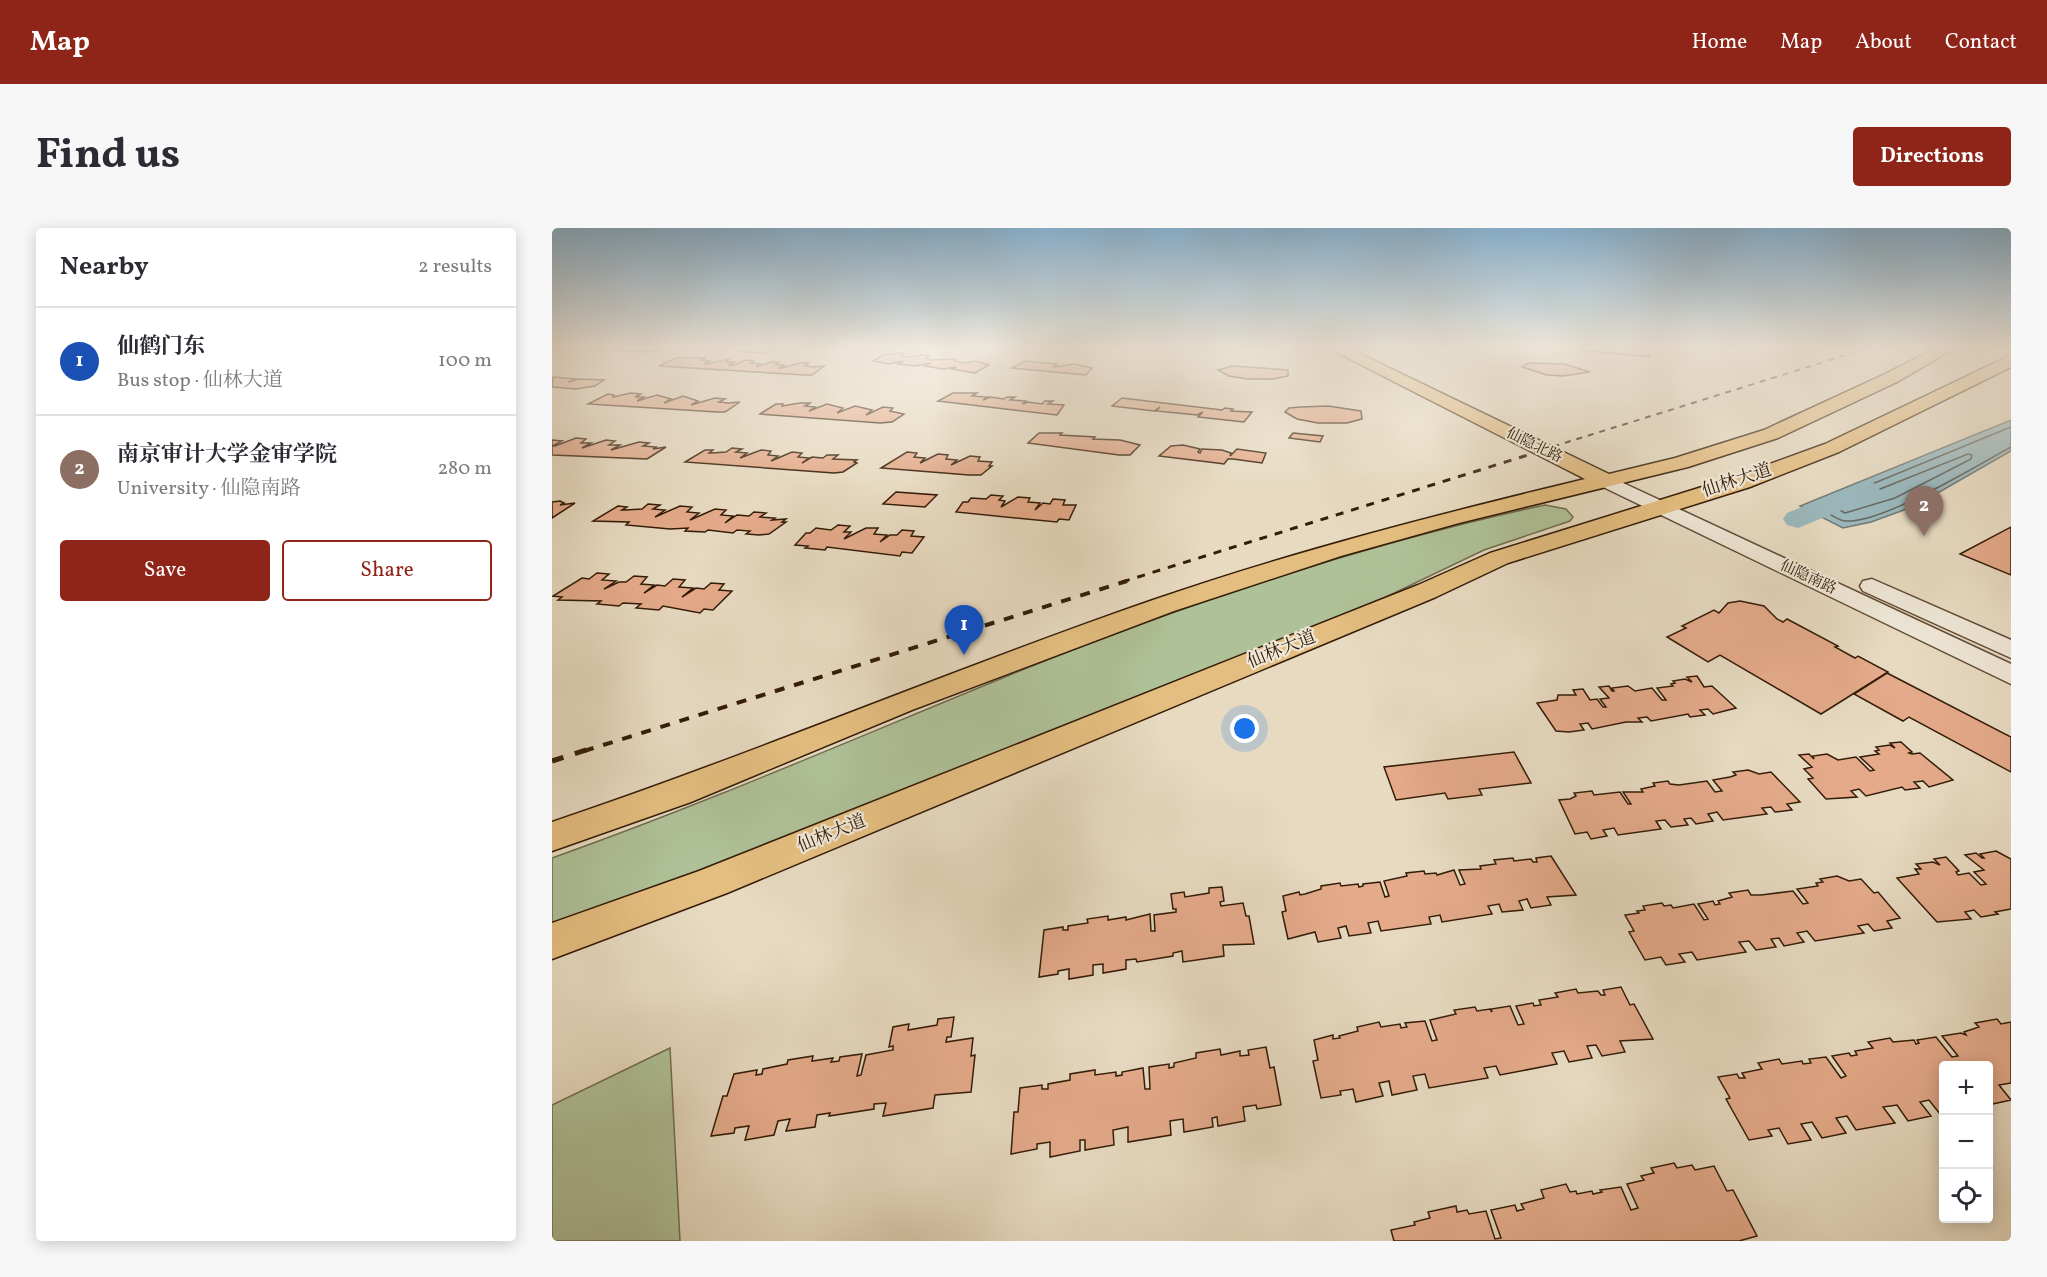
<!DOCTYPE html>
<html lang="en">
<head>
<meta charset="utf-8">
<style>
	:root { --surface:#fff; --page:#f7f7f7; --text:#2b2b33; --muted:#7c7c81; --line:#e1e1e2; --accent:#8f2418 }
	body { margin:0; font-family:Vollkorn,"Noto Serif SC",serif; background:var(--page); color:var(--text) }
	.controls { position:absolute; right:18px; bottom:18px; display:grid; overflow:hidden; border-radius:6px; box-shadow:0 3px 15px #0003 }
	.controls button { width:54px; height:54px; display:grid; place-items:center; padding:0; border:0; border-bottom:2px solid var(--line); background:var(--surface); color:var(--text); font:30px sans-serif }
	.you { position:absolute; left:693px; top:501px; width:21px; height:21px; margin:-15px; border:4px solid #fff; border-radius:50%; background:#1a73e8; box-shadow:0 0 0 9px #1a73e833 }
	.badge { display:grid; place-items:center; width:39px; height:39px; border-radius:50%; background:var(--accent); color:#fff; font-size:20px; font-weight:700 }
	.pin { position:absolute; translate:-50% -50px; filter:drop-shadow(0 2px 3px #0008) }
	.pin::after { content:''; position:absolute; top:32px; width:21px; height:18px; background:inherit; clip-path:polygon(0 0,100% 0,50% 100%) }
	.list { margin:0; padding:0; list-style:none }
	h2 { display:flex; justify-content:space-between; align-items:center; height:78px; margin:0; padding:0 24px; font-size:26px }
	h2 small { font-size:20px; font-weight:400; color:var(--muted) }
	.list li { display:grid; grid-template-columns:39px 1fr auto; gap:18px; align-items:center; box-sizing:border-box; height:108px; padding:0 24px; border-top:2px solid var(--line) }
	.list b { display:block; font-size:22px; white-space:nowrap }
	.list p { margin:0; font-size:20px; white-space:nowrap; color:var(--muted) }
	.list em { font-size:20px; font-style:normal; color:var(--muted) }
	.actions { display:flex; gap:12px; padding:18px 24px }
	.actions a { flex:1; padding:14px 0; border:2px solid var(--accent); border-radius:6px; text-align:center; font-size:21px; color:var(--accent) }
	.actions .main { background:var(--accent); color:#fff }
	.icon { flex:none; width:33px; height:33px; fill:none; stroke:currentColor; stroke-width:2; stroke-linecap:round; stroke-linejoin:round }
	.map { position:relative; flex:none; width:1459px; height:1013px; overflow:hidden; border-radius:6px }
	header { display:flex; align-items:center; gap:36px; box-sizing:border-box; height:84px; padding:0 30px; background:var(--accent); color:#fff }
	header strong { font-size:28px }
	nav { display:flex; gap:33px; margin-inline-start:auto; font-size:21px }
	.intro { display:flex; align-items:center; justify-content:space-between; box-sizing:border-box; height:144px; padding:0 36px }
	h1 { margin:0; font-size:42px }
	.button { padding:15px 27px; border-radius:6px; background:var(--accent); color:#fff; font-size:21px; font-weight:700 }
	main { display:flex; gap:36px; padding:0 36px }
	aside { flex:1; background:var(--surface); border-radius:6px; box-shadow:0 3px 15px #0003 }
	.map>svg:first-child { display:block }
	.green { fill:#afc198; stroke:#716e50; stroke-width:1.5 }
	.water { fill:#9bb8bd; stroke:#717a74; stroke-width:1.5 }
	.lines { fill:none; stroke-linecap:round; stroke-linejoin:round }
	.shore { stroke:#676a62; stroke-width:1.5 }
	.river { fill:#9bb8bd; fill-rule:evenodd }
	.building { fill:#e4aa8a; stroke:#331c07; stroke-width:1.5 }
	.minor-casing { stroke:#604c36; stroke-width:3 }
	.major-casing { stroke:#331c07; stroke-width:3 }
	.minor { fill:#efe7d7; fill-rule:evenodd }
	.major { fill:#e4bd80; fill-rule:evenodd }
	.rail-far3 { stroke:#331c07; stroke-width:2; stroke-dasharray:6 6; stroke-linecap:butt }
	.rail-far2 { stroke:#331c07; stroke-width:3; stroke-dasharray:8 8; stroke-linecap:butt }
	.rail-far1 { stroke:#331c07; stroke-width:4; stroke-dasharray:10 10; stroke-linecap:butt }
	.rail { stroke:#331c07; stroke-width:5; stroke-dasharray:12 12; stroke-linecap:butt }
	.labels { text-anchor:middle; dominant-baseline:central; stroke-width:4.5; stroke-linejoin:round; paint-order:stroke }
	.far-street-label { font-size:15px; fill:#331c07; stroke:#efe7d7 }
	.street-label { font-size:18px; fill:#331c07; stroke:#efe7d7 }
</style>
</head>
<body>
<header>
<strong>Map</strong>
<nav><a>Home</a><a>Map</a><a>About</a><a>Contact</a></nav>
</header>
<div class="intro"><h1>Find us</h1><a class="button">Directions</a></div>
<main>
<aside>
<h2>Nearby<small>2 results</small></h2>
<ul class="list">
<li><span class="badge" style="background:#1a4fb4">1</span><div><b>仙鹤门东</b><p>Bus stop · 仙林大道</p></div><em>100 m</em></li>
<li><span class="badge" style="background:#8d6e63">2</span><div><b>南京审计大学金审学院</b><p>University · 仙隐南路</p></div><em>280 m</em></li>
</ul>
<div class="actions"><a class="main">Save</a><a>Share</a></div>
</aside>
<div class="map">
<svg width="1459" height="1013" viewBox="0 0 1459 1013">
	<rect width="100%" height="100%" fill="#e7dac1"/>
	<filter id="stains"><feTurbulence type="fractalNoise" baseFrequency=".00333" numOctaves="4"/><feColorMatrix values="0 0 0 0 .2 0 0 0 0 .09 0 0 0 0 .02 0 0 0 .5 -.17"/></filter>
	<radialGradient id="worn" r=".72"><stop offset=".6" stop-color="#630" stop-opacity="0"/><stop offset="1" stop-color="#630" stop-opacity=".3"/></radialGradient>
	<g class="green">
		<path d="M993 277 1014 281 1021 289 1018 293 932 322 834 369 263 599 0 699V630C155 575 306 509 458 447 626 378 815 315 993 277Z"/>
		<path d="M118 820 128 1013H0V877Z"/>
	</g>
	<path class="water" d="M1459 192V223L1363 278 1319 294 1291 300 1248 278Z"/>
	<g class="lines">
		<g class="shore">
			<path d="M1459 199 1269 277 1268 280C1275 284 1285 292 1293 293 1330 296 1424 238 1459 219"/>
			<path d="M1416 226 1420 227 1419 231 1343 270 1293 285 1286 281 1288 277Z"/>
		</g>
		<path class="river" d="M1314 253 1324 256 1328 262 1324 268 1246 300 1235 297 1231 291 1235 285Z"/>
	</g>
	<g class="building">
		<path d="M37 119H119L97 124 33 120Z"/>
		<path d="M195 119H224L213 125 186 123Z"/>
		<path d="M1027 119 1097 121 1098 129 1027 122Z"/>
		<path d="M345 125 352 126 349 127 352 129 371 127 377 128 375 130 378 132 404 131 402 133 413 135 424 133 437 137 423 145 400 141 404 139 391 141 373 138 378 135 363 138 346 136 351 133 337 136 321 133 331 127Z"/>
		<path d="M124 130H155L149 132 158 133 152 136H155L177 131 174 134H183L177 137 179 138 194 132 202 133 199 135 208 136 204 139 219 134H227L224 137H233L227 140H230L248 135H257L253 138 262 139 272 138 260 147H252L107 138Z"/>
		<path d="M473 133 505 136 502 139 522 136 540 140 534 147 460 140Z"/>
		<path d="M976 135 1012 136 1038 144 1011 148 995 147 970 139Z"/>
		<path d="M681 138 736 142V148L721 151H695L677 148 666 142Z"/>
		<path d="M1 149 24 151 16 154 26 151 52 152 43 158 24 161 0 159Z"/>
		<path d="M79 165 89 166 83 169H92L85 173 105 167 119 171 112 175 131 168 146 173 139 177 163 170 173 171 167 174 176 175 188 174 173 184H165L36 176 56 166 62 167 61 169Z"/>
		<path d="M401 165H425L420 168 435 169 431 172 438 169 452 171 455 169H463L458 172 474 173 470 176 476 174 490 176 493 173H501L496 176 512 177 505 187 386 173Z"/>
		<path d="M570 170 670 182 673 180 681 181 679 183 700 184 692 194 646 189 651 184 645 187 604 183 608 179 602 183 560 178Z"/>
		<path d="M248 175H258L253 178 263 179 257 183 275 176 291 180 285 185 303 178 320 182 314 187 331 179 341 180 338 183 352 186 340 194 328 195 208 186 224 176H231L230 178Z"/>
		<path d="M748 179 776 178 809 183 810 191 795 195H766L745 191 733 184 737 180Z"/>
		<path d="M487 205H510L508 207 543 209 541 211 568 212 588 217 578 227H567L476 215Z"/>
		<path d="M741 205 771 208 768 214 737 210Z"/>
		<path d="M24 210 34 211 29 215H39L30 220 54 212 63 213 57 217H68L59 222 87 214 97 215 91 218 104 219 101 221 114 219 95 231 0 227V212L10 213 0 218H3Z"/>
		<path d="M631 217 648 221 646 224 648 225 650 221 670 222 679 225 678 228 685 221 714 225 710 235 681 231H676L672 236 665 235 607 228 619 218Z"/>
		<path d="M180 220 190 221 184 224 195 225 188 230 209 222 219 223 216 227 226 228 219 233 240 224 250 225 246 229 257 230 250 235 260 229 271 230 275 227H286L281 231 305 232 302 234 305 235 291 244 282 245 133 234 153 222H161L157 225H159L174 224Z"/>
		<path d="M355 224 365 225 362 229 373 230 368 235 386 226 396 227 394 231 405 232 399 237 418 228 428 229 426 233 440 234 437 238H440L429 247H417L329 240Z"/>
		<path d="M344 264 385 267 373 279 331 276Z"/>
		<path d="M439 267 451 268 447 272 453 273 449 279 466 269 478 270 476 274 488 275 483 282 491 275 498 276 501 271 513 272 511 277H524L517 292 507 291 505 294 404 284 411 274H416L419 270 434 271Z"/>
		<path d="M8 273 12 275 8 277 23 275 0 290V274Z"/>
		<path d="M96 276 108 277 101 281 113 282 103 289 128 278 140 279 135 284 147 285 138 292 163 281 174 282 169 287 181 288 173 295 185 287 197 288 202 284 214 285 208 289 223 290 220 292 234 291 230 294H234L217 306 207 307 194 306 198 303 185 302 181 305 156 302 153 304 133 303 136 300 118 301 74 297 77 294 41 293 66 278 75 279 70 282H73L90 281Z"/>
		<path d="M286 297 298 298 292 304H299L292 311 314 300H326L322 306 335 307 328 314 338 307H345L350 302 362 303 359 308 372 309 360 325 350 324 348 328 275 319 273 322 253 320 256 318 243 317 254 305H258L264 300 279 302Z"/>
		<path d="M1459 299V347L1408 326Z"/>
		<path d="M45 345 57 346 50 352 64 353 52 361 67 354H74L82 348 95 349 89 356 102 357 92 365 105 357 113 358 121 351 133 352 127 359 141 360 130 369 144 360 152 361 159 355 172 356 167 362 180 363 161 382 152 381 148 385 111 378 107 382 84 380 89 376 71 375 67 378 45 376 49 373 6 372 10 369 1 368 30 350 37 351Z"/>
		<path d="M1188 373 1212 378 1225 391 1231 394 1235 391 1286 418 1283 419 1303 430 1306 428 1336 444 1269 486 1168 427 1156 434 1115 409 1134 400 1130 398 1162 382 1167 385 1176 375Z"/>
		<path d="M1335 445 1459 509V544L1357 489 1351 493 1302 466Z"/>
		<path d="M1145 448 1152 459 1160 458 1184 480 1161 486 1156 481 1148 482 1153 487 1138 489 1136 486 1099 493 1095 489 1086 490 1090 494H1074L1040 501 1036 495 1028 496 1032 502 1017 504 1004 503 985 475 1005 472 1006 467H1024L1021 462 1031 461 1038 472 1045 471 1051 479H1054L1048 471 1057 470 1047 459 1057 458 1060 463H1062L1060 460 1076 458 1083 463 1100 460 1110 472H1114L1105 460 1121 458 1119 456 1123 455 1121 453 1133 451 1140 454 1135 449Z"/>
		<path d="M1349 514 1360 524 1357 525 1360 526 1368 525 1401 552 1377 559 1371 553 1362 554 1368 560 1353 562 1350 559 1314 568 1307 561 1299 563 1305 569 1274 571 1256 551 1261 550 1252 541 1260 539 1247 527 1257 526 1262 531 1261 528 1275 526 1286 532 1304 529 1318 543 1322 542 1308 529 1327 526 1323 523 1327 522 1324 519 1338 517 1343 520 1338 515Z"/>
		<path d="M962 524 979 555 927 561 930 567 896 571 893 565 844 572 832 539Z"/>
		<path d="M1196 542 1207 546 1219 544 1248 574 1235 576 1240 582 1223 584 1219 579 1210 580 1215 586 1171 592 1165 584 1156 586 1161 593 1144 596 1139 590 1132 591 1136 597 1119 599 1113 592 1104 593 1109 601 1066 607 1062 600 1051 602 1055 608 1039 611 1035 604 1023 606 1007 572 1018 571 1024 568 1022 565 1040 563 1042 567 1068 564 1076 576H1079L1071 564H1091L1089 561 1103 558 1101 555 1116 553 1118 556 1127 557 1155 553 1163 564 1170 563 1161 552 1178 549 1184 547 1181 544Z"/>
		<path d="M1444 623 1459 631V681L1443 684 1446 686 1429 689 1422 682 1413 684 1419 691 1385 694 1345 650 1367 646 1363 641H1369L1364 636 1381 634 1388 637 1382 631 1394 629 1407 643 1404 644 1406 647 1417 645 1429 657 1434 656 1422 644 1432 642 1413 627 1424 625 1430 630H1432L1428 626Z"/>
		<path d="M999 628 1024 667 995 669 999 677 979 680 975 671 967 673 971 682 950 684 947 676 936 678 940 686 890 694 888 687 877 689 879 696 829 703 826 693 816 695 819 705 797 708 794 698 786 700 789 710 766 714 763 704 736 711 730 684 734 683 731 668 747 664 748 667 753 666 769 661V658L788 655 789 658 806 656 807 659 811 658V656L828 654 833 669 837 668 832 653 855 648 854 645 872 643 873 646 884 645 885 647 902 642 908 657 913 656 907 642 929 641 928 638 944 636 942 632 961 630 962 633 979 631 981 634H985L984 630Z"/>
		<path d="M1285 648 1297 653 1309 651 1322 665 1326 664 1348 690 1335 693 1340 700 1322 703 1316 696 1306 698 1312 705 1263 713 1255 703 1245 705 1252 714 1232 718 1227 710 1219 711 1224 719 1204 722 1197 713 1187 714 1194 724 1145 732 1140 724 1127 726 1133 734 1114 737 1109 729 1093 732 1077 704 1082 703 1073 687 1087 685 1085 683 1093 682 1091 678 1110 675 1112 678 1119 677 1121 680 1142 676 1152 692 1156 691 1146 676 1161 673 1163 677 1168 676 1166 673 1180 669 1177 665 1196 662 1199 667H1209L1241 663 1251 676 1256 675 1245 661 1266 658 1264 655 1271 654 1268 651Z"/>
		<path d="M670 659 672 673 668 674 669 678 691 675 694 688H697L702 716 671 717 672 728 631 734 630 723 621 725V728L585 734 584 731 574 732V741L551 745V736L541 737V747L517 751V741L506 743V746L487 749 492 702 511 699V702H516V698L536 695 535 691 556 688V692L574 689V692L598 686 599 703H603L602 687 624 684V681H621L619 666 632 664 633 669 657 665V660Z"/>
		<path d="M1069 759 1078 777 1082 776 1101 811 1068 813 1073 824 1050 828 1044 817 1035 818 1040 830 1017 834 1012 823 1000 825 1005 836 948 847 944 838 932 840 936 850 877 860 873 846 861 848 865 862 840 867 837 853 827 855 831 868 804 874 801 861 788 863 789 867 769 870 761 833 766 832 762 812 781 807V811L788 810 787 808 806 803 805 799 827 794 829 799 848 796 849 800 855 799 853 795 873 793 880 813 885 812 878 792 904 786 902 782 923 779 925 783 938 781 940 784 939 781 958 778 966 797 972 796 964 778 981 775 982 778 989 777 987 772 1006 769 1003 765 1024 761 1026 765 1046 763 1049 767H1053L1051 762Z"/>
		<path d="M402 789 399 809H395L394 814 421 810 419 828 423 827 419 864 383 867 381 880 331 888 334 875 322 876V881L277 888 278 885 265 887 263 899 234 903 238 891 226 893 222 907 193 912 197 898 183 900 182 905 159 908 171 868H175L182 846 205 842 204 847 210 846 211 841 235 836 236 832 261 828 260 833 281 830 279 834 287 833 288 829 310 826 305 848 309 847 314 827 341 822V818L337 819 341 799 357 796 356 802 385 797 386 791Z"/>
		<path d="M1445 791 1449 796 1459 794V855L1447 857 1459 872 1436 877V838H1392V885L1388 886 1377 872 1368 874 1379 888 1356 893 1345 877 1331 879 1343 895 1304 902 1295 888 1284 890 1294 905 1270 910 1260 894 1249 896 1259 912 1236 916 1227 900 1216 902 1220 908 1197 912 1174 871 1178 870 1166 849 1185 846 1187 850H1193L1190 845 1210 841 1206 835 1227 831 1230 836 1250 833 1251 836 1259 835 1257 831 1274 829 1289 850 1294 848 1280 828 1297 825 1299 828 1305 827 1303 823 1321 820 1316 814 1338 810 1341 814 1362 812 1364 816 1367 815 1365 812 1384 809 1400 829 1406 828 1390 808 1409 805 1414 807 1412 804 1427 799 1423 795Z"/>
		<path d="M714 819 718 840 722 839 729 877 705 881 704 877 691 879 693 893 666 898 665 889 660 890 661 899 632 904 631 891 618 893 619 907 576 914V899L561 902 562 917 533 922V912H528V923L498 929V914L485 916V921L459 926 462 884H466L468 860 490 857V861H496V856L518 852V846L543 842V847L564 844V848L570 847V844L591 840 593 861H598L597 839 617 836V840L622 839V835L644 830V825L668 821 669 827 688 823V828L697 827 696 822Z"/>
		<path d="M1122 935 1125 940 1140 937 1143 942 1162 938 1175 963 1181 962 1205 1008 1187 1013H842L839 1002 863 997 862 994 878 990 876 984 904 978 905 984 915 982 917 986 934 983 943 1011 949 1010 939 982 963 977 965 983 972 981 969 976 992 970 989 962 1014 956 1018 964 1024 963 1025 966 1040 963 1041 966 1050 964 1048 962 1069 959 1079 982 1086 980 1075 956 1092 952 1089 948 1102 945 1099 940Z"/>
	</g>
	<g class="lines">
		<defs>
			<g id="minor">
				<path d="M1054 247 1459 436V456L1047 257 1044 253 1047 249Z"/>
				<path d="M1320 351 1459 412V430L1311 363 1308 358 1311 353Z"/>
			</g>
			<g id="major">
				<path d="M774 119H794L1057 246 1123 230 1212 202 1333 146 1386 119H1405L1345 154 1226 210 1136 239 907 295 789 328 622 383 360 482 139 574 0 623V594C202 526 399 442 601 372 743 323 888 286 1033 251Z"/>
				<path d="M1459 127V139L1287 224 1198 259 956 335 884 369 175 665 0 731V695L147 643 866 357 938 325 1182 249 1273 216Z"/>
			</g>
		</defs>
		<use href="#minor" class="minor-casing"/>
		<use href="#major" class="major-casing"/>
		<use href="#minor" class="minor"/>
		<use href="#major" class="major"/>
		<path class="rail-far3" d="M990 222 1320 119"/>
		<path class="rail-far2" d="M570 354 995 221"/>
		<path class="rail-far1" d="M32 523 575 353"/>
		<path class="rail" d="M0 533 37 521"/>
	</g>
	<linearGradient id="sky" x2="0" y2="1"><stop stop-color="#89b6d7"/><stop offset="0.46" stop-color="#f4eee3"/><stop offset="1" stop-color="#f4eee3" stop-opacity="0"/></linearGradient>
	<rect width="1459" height="260" fill="url(#sky)"/>
	<g class="labels">
		<g class="far-street-label">
			<text transform="translate(982 218) rotate(26)">仙隐北路</text>
			<text transform="translate(1256 350) rotate(25)">仙隐南路</text>
		</g>
		<g class="street-label">
			<text transform="translate(1185 253) rotate(-18)">仙林大道</text>
			<text transform="translate(730 422) rotate(-22)">仙林大道</text>
			<text transform="translate(280 606) rotate(-22)">仙林大道</text>
		</g>
	</g>
	<rect width="100%" height="100%" filter="url(#stains)"/>
	<rect width="100%" height="100%" fill="url(#worn)"/>
</svg>
<div class="controls">
<button>+</button>
<button>−</button>
<button><svg class="icon" aria-label="locate" viewBox="0 0 24 24"><circle cx="12" cy="12" r="6"/><path d="M12 2v4M12 18v4M2 12h4M18 12h4"/></svg></button>
</div>
<div class="you"></div>
<div class="pin badge" style="left:412px;top:427px;background:#1a4fb4">1</div>
<div class="pin badge" style="left:1372px;top:308px;background:#8d6e63">2</div>
</div>
</main>
</body>
</html>
